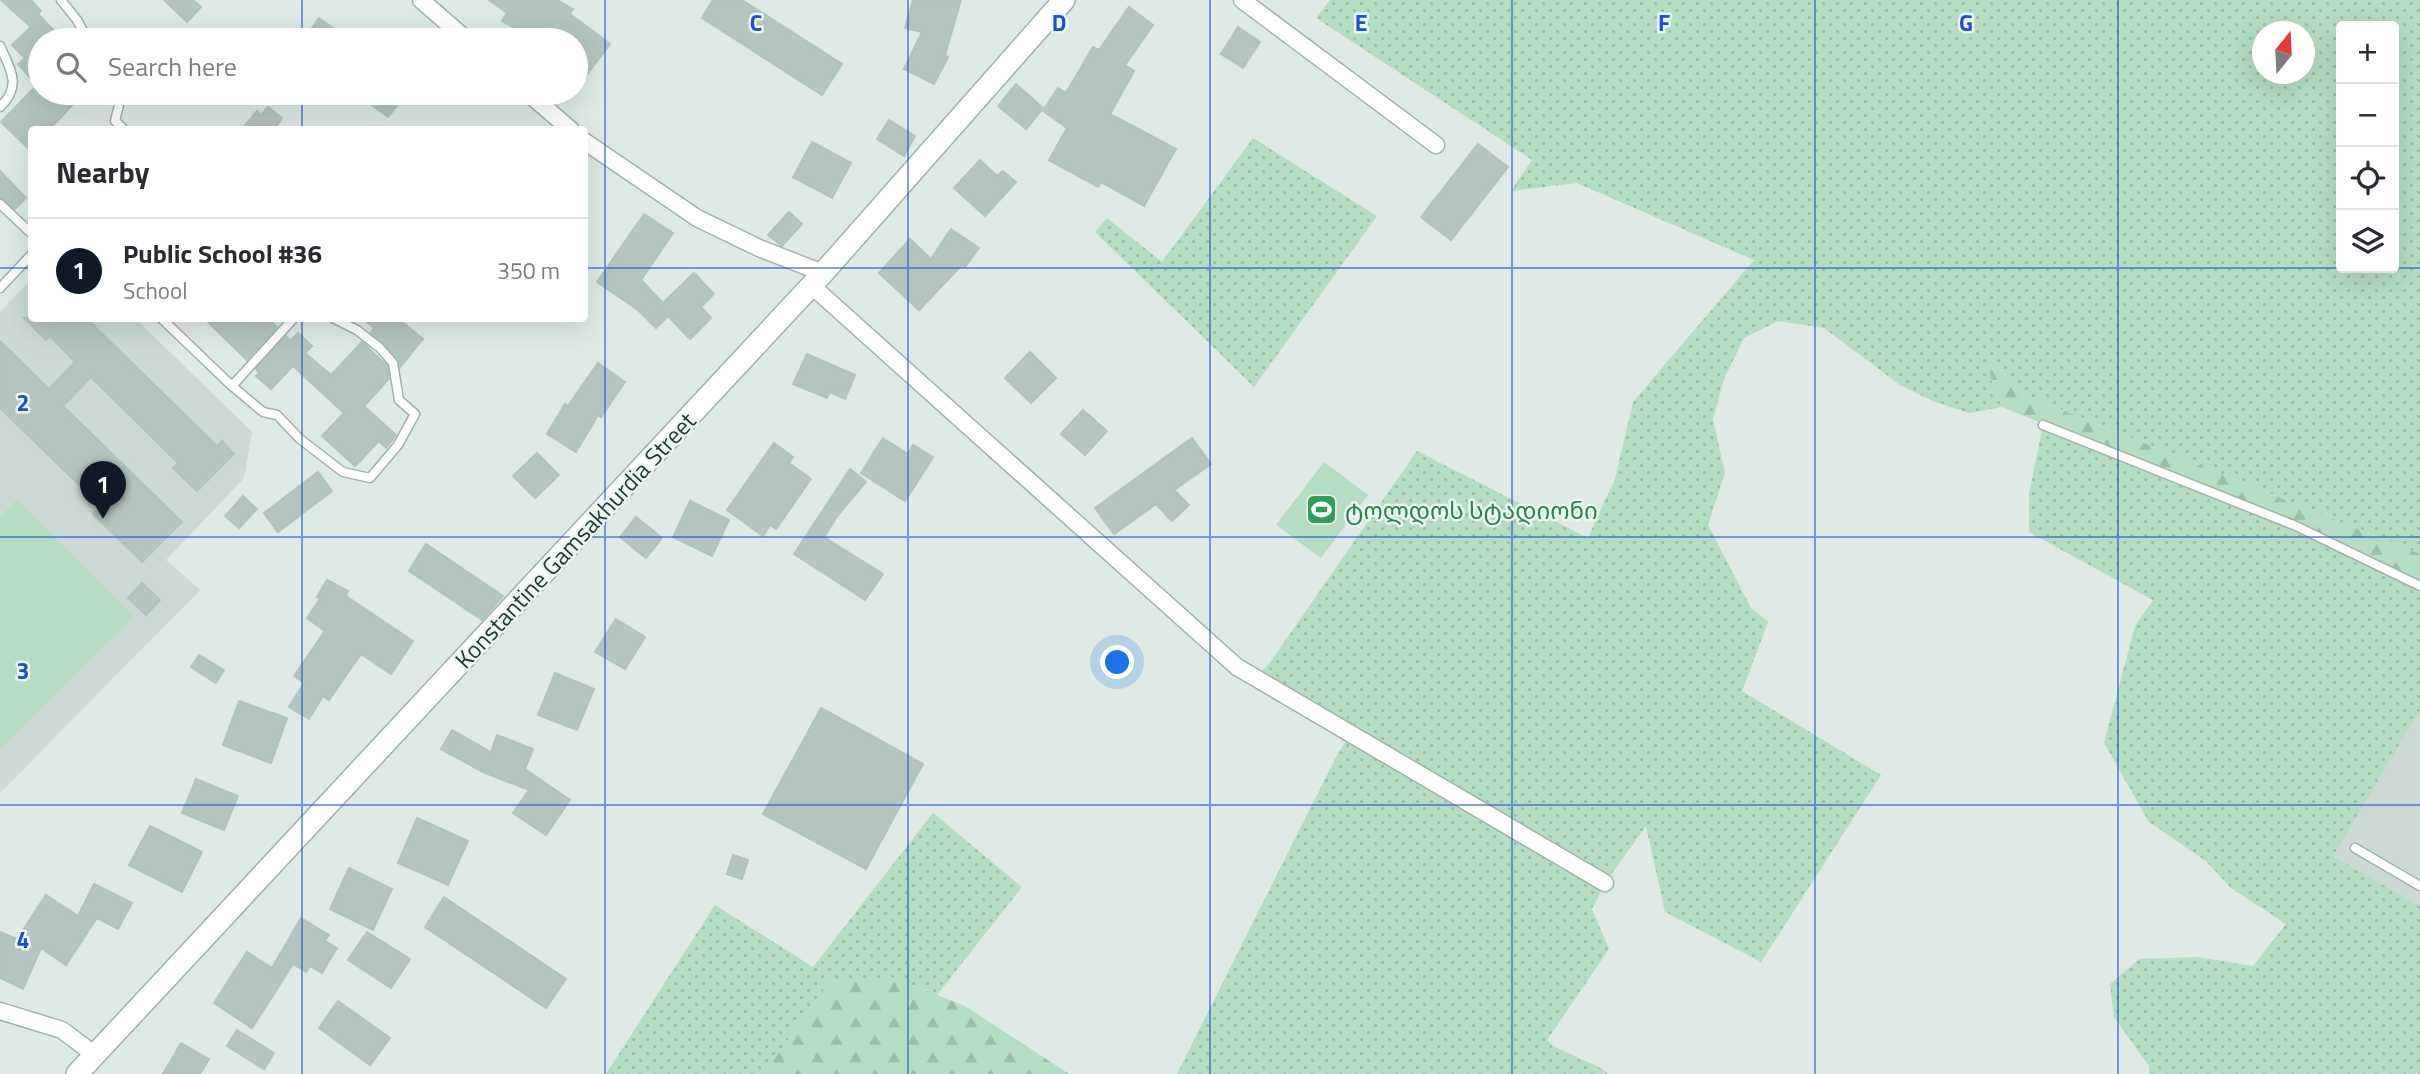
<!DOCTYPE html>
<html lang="en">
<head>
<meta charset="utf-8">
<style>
	:root { --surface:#fff; --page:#f7f7f7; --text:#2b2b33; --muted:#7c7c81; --line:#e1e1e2; --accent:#111827 }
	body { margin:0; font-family:"Titillium Web","Noto Sans Georgian",sans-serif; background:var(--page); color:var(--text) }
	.controls { position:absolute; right:21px; top:21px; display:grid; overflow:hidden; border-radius:7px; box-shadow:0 7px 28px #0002 }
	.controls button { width:63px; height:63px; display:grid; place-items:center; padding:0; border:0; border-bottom:2px solid var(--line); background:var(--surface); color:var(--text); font:35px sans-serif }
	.compass { position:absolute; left:2252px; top:21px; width:63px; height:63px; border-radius:50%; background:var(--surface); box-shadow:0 7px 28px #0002; rotate:18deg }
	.you { position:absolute; left:1118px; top:663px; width:24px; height:24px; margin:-18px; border:5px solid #fff; border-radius:50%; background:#1a73e8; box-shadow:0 0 0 10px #1a73e833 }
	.badge { display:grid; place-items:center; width:46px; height:46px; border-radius:50%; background:var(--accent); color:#fff; font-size:23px; font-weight:700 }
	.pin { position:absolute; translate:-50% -58px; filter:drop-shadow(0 2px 4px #0008) }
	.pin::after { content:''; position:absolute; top:37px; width:24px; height:21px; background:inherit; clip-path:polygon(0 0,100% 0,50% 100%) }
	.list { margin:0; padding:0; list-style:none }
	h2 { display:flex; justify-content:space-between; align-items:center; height:91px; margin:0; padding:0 28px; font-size:30px }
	h2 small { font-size:23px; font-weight:400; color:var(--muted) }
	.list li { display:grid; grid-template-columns:46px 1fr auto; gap:21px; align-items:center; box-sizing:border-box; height:105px; padding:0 28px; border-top:2px solid var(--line) }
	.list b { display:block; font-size:26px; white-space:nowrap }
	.list p { margin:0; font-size:23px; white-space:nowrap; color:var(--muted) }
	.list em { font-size:23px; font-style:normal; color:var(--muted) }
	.icon { flex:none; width:38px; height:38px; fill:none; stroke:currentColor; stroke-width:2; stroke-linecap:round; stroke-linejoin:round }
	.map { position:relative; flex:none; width:2420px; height:1074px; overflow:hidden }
	.search { position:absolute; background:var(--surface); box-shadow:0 7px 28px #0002; left:28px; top:28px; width:560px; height:77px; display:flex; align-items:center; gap:18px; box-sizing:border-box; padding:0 24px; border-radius:38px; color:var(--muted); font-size:26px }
	.panel { position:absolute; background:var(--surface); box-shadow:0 7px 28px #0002; left:28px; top:126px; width:560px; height:196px; border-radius:7px }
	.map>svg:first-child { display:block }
	.built { fill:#cbdad4 }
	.grass { fill:url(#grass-dots); fill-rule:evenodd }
	.forest { fill:url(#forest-firs) }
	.garden { fill:#b4ddc1 }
	.building { fill:#b2c5be; stroke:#afc4bc; stroke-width:2 }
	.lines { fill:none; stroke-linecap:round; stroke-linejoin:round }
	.service-casing { stroke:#a0b2ac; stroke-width:11 }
	.minor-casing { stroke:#a0b2ac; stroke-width:19 }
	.tertiary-casing { stroke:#a0b2ac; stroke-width:24 }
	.service { stroke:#fff; stroke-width:8 }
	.minor { stroke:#fff; stroke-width:16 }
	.tertiary { stroke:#fff; stroke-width:21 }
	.grid { fill:none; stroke:#1d4ed8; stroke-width:2; stroke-opacity:0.55 }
	.labels { text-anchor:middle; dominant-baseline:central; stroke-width:5; stroke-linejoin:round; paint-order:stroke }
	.leisure-label { font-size:24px; fill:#27864d; stroke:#edf7f2; text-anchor:start }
	.street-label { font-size:24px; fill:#1e3a34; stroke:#edf7f2 }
	.grid-label { font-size:23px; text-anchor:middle; font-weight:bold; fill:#1d4ed8; stroke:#edf7f2; stroke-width:5; stroke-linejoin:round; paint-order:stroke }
</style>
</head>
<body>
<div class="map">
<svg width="2420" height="1074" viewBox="0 0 2420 1074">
	<defs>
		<pattern id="grass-dots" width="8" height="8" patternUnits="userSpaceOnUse" patternTransform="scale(1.75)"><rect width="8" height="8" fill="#b4ddc1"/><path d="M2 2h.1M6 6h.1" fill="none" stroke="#9abea6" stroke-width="1.8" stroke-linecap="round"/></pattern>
		<pattern id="forest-firs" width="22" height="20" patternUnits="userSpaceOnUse" patternTransform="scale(1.75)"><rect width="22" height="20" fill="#b4ddc1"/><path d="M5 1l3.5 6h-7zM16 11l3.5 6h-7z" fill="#9abea6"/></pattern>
	</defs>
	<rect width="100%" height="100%" fill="#ddeae5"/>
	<g class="built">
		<path d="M31 280 32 318 136 319 252 432 244 478 166 560 200 590 0 793V312Z"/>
		<path d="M2420 710V906L2332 856Z"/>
	</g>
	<g class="grass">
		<path d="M1330 0H2420V554L2023 394 1989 358 1991 379 2002 407 1969 413 1935 402 1900 385 1824 328 1778 321 1744 338 1724 379 1713 420 1725 473 1708 525 1751 608 1768 622 1742 691 1881 775 1761 962 1665 912 1646 826 1605 883 1592 909 1609 949 1547 1040 1553 1046 1603 1069 1608 1074H1177L1338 753 1351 734 1255 678 1269 664 1417 451 1588 538 1615 479 1633 402 1754 260 1577 183 1511 191 1532 160 1316 18ZM2341 26H2394V268H2341ZM2262 32H2304V74H2262Z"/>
		<path d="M1253 138 1377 216 1254 387 1095 232 1107 218 1162 262Z"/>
		<path d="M2043 425 2296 526 2420 586V710L2333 856 2420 906V1074H2149V1066L2114 1017 2110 984 2139 959 2197 957 2253 966 2286 924 2231 888 2206 861 2149 822 2104 743 2135 626 2153 600 2029 532V494Z"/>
		<path d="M933 813 1022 887 937 995 891 977 829 982 764 1074H606L715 905 813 967Z"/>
	</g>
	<g class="forest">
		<path d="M1988 357 2023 394 2420 554V586L2296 526 2002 407 1991 379Z"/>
		<path d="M891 977 965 1006 1069 1074H764L829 982Z"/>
	</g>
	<g class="garden">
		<path d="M1324 462 1368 495 1321 558 1276 525Z"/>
		<path d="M17 500 134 617 0 749V517Z"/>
	</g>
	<g class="building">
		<path d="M1 0H31L41 11 38 14 63 40H40V93H70L77 100 49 130H32V152L1 122 37 85 18 64 25 58 12 45 31 27Z"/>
		<path d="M164 0H193L201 7 187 22Z"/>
		<path d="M489 0H557L573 9 570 14 610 44 576 89V40H536L502 21 507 13Z"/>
		<path d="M713 0H742L842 64 822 95 702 18Z"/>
		<path d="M913 0H961L945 55 948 57 934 84 904 69 922 32 905 28Z"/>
		<path d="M1129 7 1153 25 1125 65 1134 71 1110 114 1176 149 1144 206 1101 182 1098 187 1049 160 1067 128 1043 111 1058 88 1066 93 1093 47 1099 50Z"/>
		<path d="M319 18 350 40H304Z"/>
		<path d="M1238 27 1260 42 1243 68 1221 54Z"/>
		<path d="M1016 84 1043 108 1026 129 998 106Z"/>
		<path d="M355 93H407L388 117Z"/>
		<path d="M268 107 282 118 276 127 279 130H241L257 111 261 115Z"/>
		<path d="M889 120 915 136 904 156 877 139Z"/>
		<path d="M812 142 851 163 832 198 793 177Z"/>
		<path d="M1478 144 1508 167 1451 240 1421 217Z"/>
		<path d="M980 160 997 176 1003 171 1016 182 985 216 954 188Z"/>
		<path d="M0 171 26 198 15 209 0 198Z"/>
		<path d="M789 212 802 224 782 246 768 235Z"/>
		<path d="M644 214 673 233 641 280 663 303 694 273 714 294 701 307 711 318 690 339 668 316 656 328 638 310 597 282Z"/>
		<path d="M951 229 979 248 965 267 962 265 919 310 879 273 910 239 931 259Z"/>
		<path d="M24 318H86L217 446 222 441 234 454 197 491 173 468 178 463 91 377 63 406 182 522 142 562 93 514 101 506 0 408V341L49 389 75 362 50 336 46 340Z"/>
		<path d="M204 318H268L277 327 247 360Z"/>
		<path d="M362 318H397L423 339 400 367 398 359 385 344 371 332 374 328Z"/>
		<path d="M298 333 312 346 305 353 331 375 362 342 387 366 389 379 364 406 396 435 386 448 379 441 355 466 322 436 344 413 293 366 271 389 256 376 259 373 256 369 286 336 290 341Z"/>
		<path d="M1030 352 1056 378 1031 403 1005 378Z"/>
		<path d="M807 354 855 375 845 399 830 392 827 398 793 384Z"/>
		<path d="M598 363 625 382 601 417 598 415 576 452 547 434 565 404 568 406Z"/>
		<path d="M1083 410 1107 431 1085 455 1061 434Z"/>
		<path d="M883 438 908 454 913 445 933 457 905 501 861 473Z"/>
		<path d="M1192 438 1211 464 1174 490 1189 505 1172 521 1156 504 1114 534 1095 508Z"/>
		<path d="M774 443 793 457 789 463 811 479 776 529 770 525 763 536 727 510Z"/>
		<path d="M537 453 559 475 535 498 513 476Z"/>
		<path d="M850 469 866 482 838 515 824 537 883 574 865 600 794 554Z"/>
		<path d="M318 472 332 491 278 532 264 513Z"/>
		<path d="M243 496 257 509 239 528 225 516Z"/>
		<path d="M690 501 729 520 712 556 673 537Z"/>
		<path d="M636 517 662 538 646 558 620 537Z"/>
		<path d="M426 544 503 596 482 620 409 571Z"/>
		<path d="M327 580 348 591 346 596 413 641 391 674 361 654 329 700 323 696 309 719 289 707 304 683 294 676 325 631 307 618 320 599 317 597Z"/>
		<path d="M142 583 160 600 146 615 128 598Z"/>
		<path d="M616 619 645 637 625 669 595 652Z"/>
		<path d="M199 655 224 670 216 683 191 667Z"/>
		<path d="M555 673 594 689 577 730 538 715Z"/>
		<path d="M239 701 287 718 271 763 223 745Z"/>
		<path d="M821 708 923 764 866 869 763 814Z"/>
		<path d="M452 730 491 752 497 735 533 749 525 769 570 800 546 835 513 813 529 790 483 772 441 749Z"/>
		<path d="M196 779 238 796 224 830 182 813Z"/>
		<path d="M417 818 468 841 448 885 398 863Z"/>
		<path d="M150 826 202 852 182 892 129 865Z"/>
		<path d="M733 855 748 860 742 879 727 874Z"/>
		<path d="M349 868 392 889 373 930 330 909Z"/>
		<path d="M94 884 132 903 118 929 97 918 66 965 41 948 23 989 0 978V932L17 939 46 895 78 916Z"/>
		<path d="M444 897 566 979 546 1008 425 927Z"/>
		<path d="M301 918 329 935 325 941 337 948 322 973 310 966 306 972 293 964 252 1028 214 1003 247 952 272 968Z"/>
		<path d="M367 932 410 959 391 988 348 960Z"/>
		<path d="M338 1001 390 1038 370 1065 319 1028Z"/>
		<path d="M237 1030 274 1053 264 1069 227 1046Z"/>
		<path d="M181 1043 209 1059 200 1074H163Z"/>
	</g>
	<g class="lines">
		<defs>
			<g id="service">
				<path d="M61 0 77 20 88 40"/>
				<path d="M0 46C11 70 22 86 0 107"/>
				<path d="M117 93 120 101 115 121 125 130"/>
				<path d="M0 204 32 234"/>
				<path d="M0 288 32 254"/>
				<path d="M161 318 232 386 263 412 277 415 300 439 343 472 370 478 398 445 415 414 399 400 393 363 380 348 357 330 333 318"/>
				<path d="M232 386 294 318"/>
				<path d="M2043 425 2296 526 2420 586"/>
				<path d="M2355 848 2420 886"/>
			</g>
			<g id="minor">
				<path d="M421 0 467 40"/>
				<path d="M1242 0 1436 145"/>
				<path d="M528 93 571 130"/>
				<path d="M584 141 697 218 759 248 823 273"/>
				<path d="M812 286 1237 667 1605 883"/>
				<path d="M0 1011 62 1030 95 1055"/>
			</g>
			<path id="tertiary" d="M77 1074 823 273 1064 0"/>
		</defs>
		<use href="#service" class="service-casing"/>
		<use href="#minor" class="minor-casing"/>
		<use href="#tertiary" class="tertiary-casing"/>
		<use href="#service" class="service"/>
		<use href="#minor" class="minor"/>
		<use href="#tertiary" class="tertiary"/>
	</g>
	<path class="grid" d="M302 0V40M605 0V1074M908 0V1074M1210 0V1074M1512 0V1074M1815 0V1074M2118 0V1074M302 93V130M0 268H32M584 268H2420M302 318V1074M0 537H2420M0 805H2420"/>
	<defs>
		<symbol id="stadium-square" viewBox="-11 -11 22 22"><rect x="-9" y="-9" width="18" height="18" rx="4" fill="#2e9e5b" stroke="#edf7f2"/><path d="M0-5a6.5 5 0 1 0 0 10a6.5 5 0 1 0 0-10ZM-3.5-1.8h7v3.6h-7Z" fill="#fff"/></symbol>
	</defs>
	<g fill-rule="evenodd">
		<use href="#stadium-square" x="1304" y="492" width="35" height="35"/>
	</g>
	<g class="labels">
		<g class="leisure-label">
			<text x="1345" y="510">ტოლდოს სტადიონი</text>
		</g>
		<g class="street-label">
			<text transform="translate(575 540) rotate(-47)">Konstantine Gamsakhurdia Street</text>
		</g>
	</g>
	<g class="grid-label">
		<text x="756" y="31">C</text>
		<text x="1059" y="31">D</text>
		<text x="1361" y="31">E</text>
		<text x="1664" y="31">F</text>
		<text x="1966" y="31">G</text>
		<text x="23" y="411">2</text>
		<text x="23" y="679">3</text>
		<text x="23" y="948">4</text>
	</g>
</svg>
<div class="controls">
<button>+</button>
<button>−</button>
<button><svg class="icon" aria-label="locate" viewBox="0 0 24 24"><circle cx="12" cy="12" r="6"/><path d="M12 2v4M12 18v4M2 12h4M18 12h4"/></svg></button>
<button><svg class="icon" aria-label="layers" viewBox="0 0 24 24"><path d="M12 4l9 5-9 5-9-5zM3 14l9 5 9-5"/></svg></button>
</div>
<svg class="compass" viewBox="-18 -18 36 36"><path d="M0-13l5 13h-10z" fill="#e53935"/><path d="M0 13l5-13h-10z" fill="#7c7c81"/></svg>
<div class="you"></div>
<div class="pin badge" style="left:103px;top:519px">1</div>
<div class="search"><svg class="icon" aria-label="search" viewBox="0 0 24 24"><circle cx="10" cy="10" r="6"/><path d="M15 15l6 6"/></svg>Search here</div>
<section class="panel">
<h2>Nearby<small></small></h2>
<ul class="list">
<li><span class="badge">1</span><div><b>Public School #36</b><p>School</p></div><em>350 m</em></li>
</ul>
</section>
</div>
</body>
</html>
